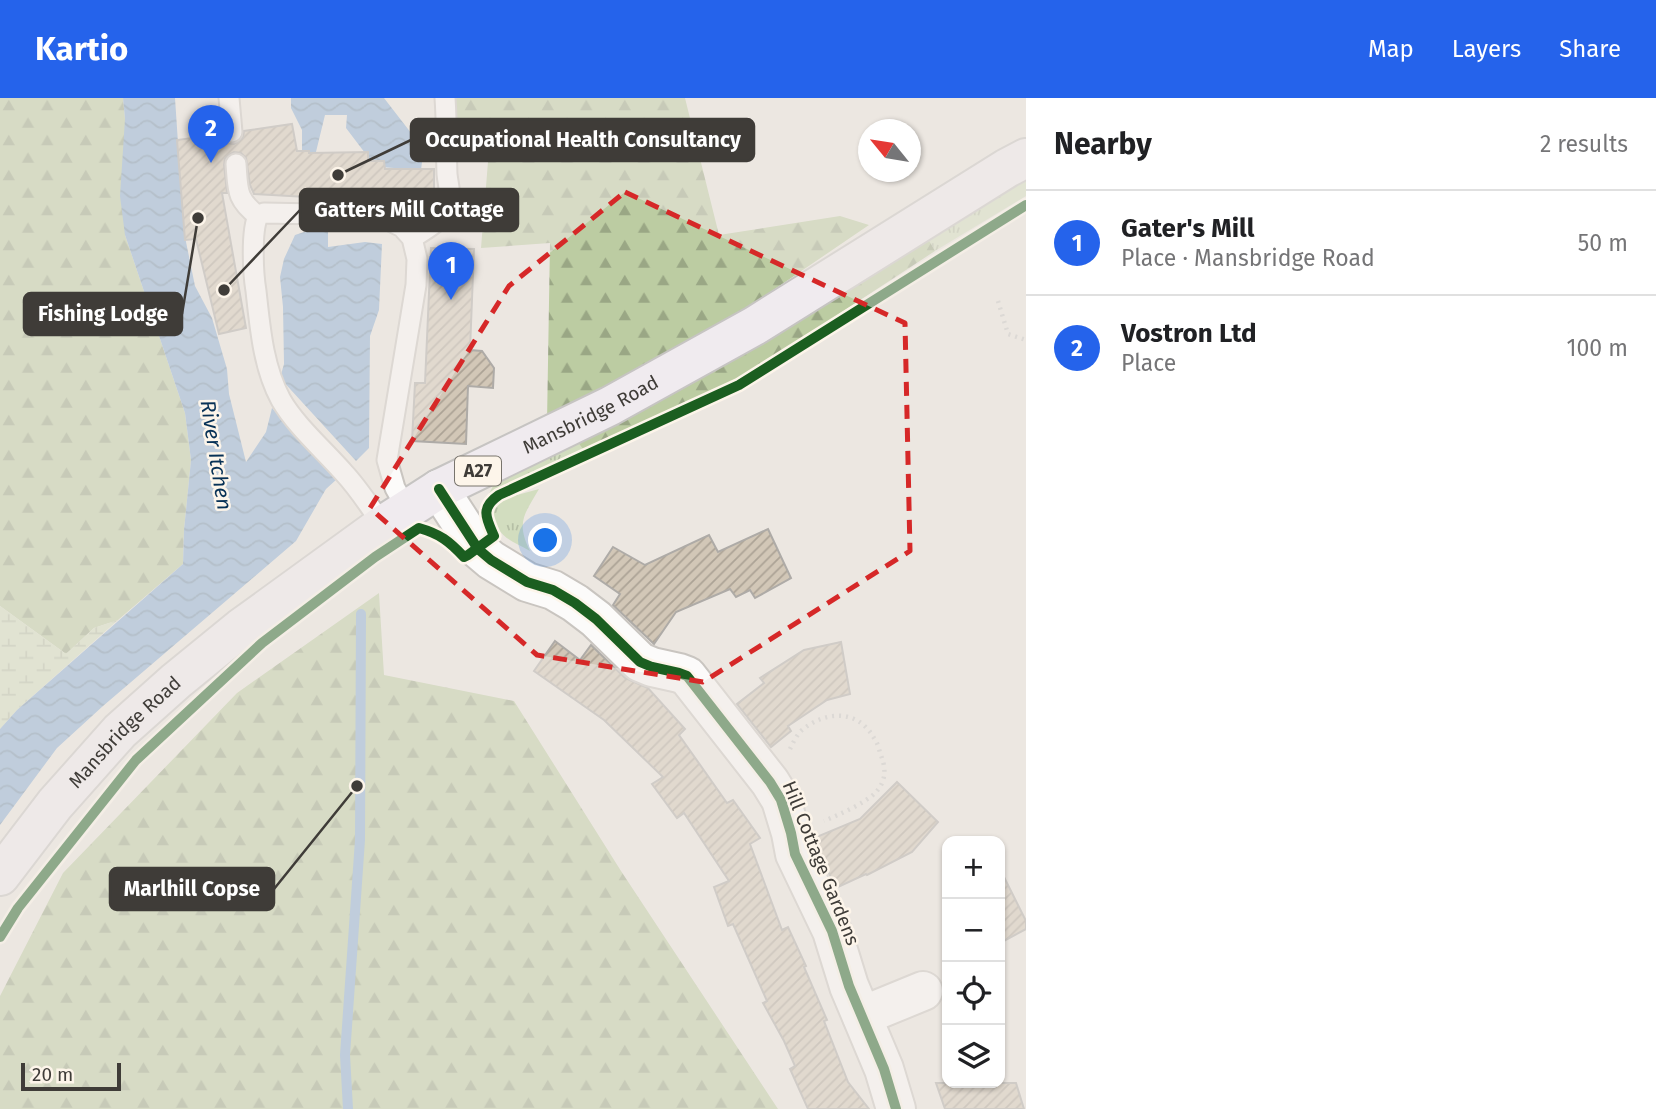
<!DOCTYPE html>
<html lang="en">
<head>
<meta charset="utf-8">
<style>
	:root { --surface:#fff; --page:#f6f6f6; --text:#202124; --muted:#757577; --line:#e0e0e0; --accent:#2563eb }
	body { margin:0; font-family:"Fira Sans",sans-serif; background:var(--page); color:var(--text) }
	.controls { position:absolute; right:21px; bottom:21px; display:grid; overflow:hidden; border-radius:14px; box-shadow:0 2px 5px #0004 }
	.controls button { width:63px; height:63px; display:grid; place-items:center; padding:0; border:0; border-bottom:2px solid var(--line); background:var(--surface); color:var(--text); font:35px sans-serif }
	.compass { position:absolute; left:858px; top:21px; width:63px; height:63px; border-radius:50%; background:var(--surface); box-shadow:0 2px 5px #0004; rotate:300deg }
	.scale { position:absolute; left:21px; bottom:18px; width:100px; box-sizing:border-box; padding-left:7px; border:4px solid #3f3c38; border-top:0; font-size:19px; line-height:24px; white-space:nowrap; color:#3f3c38; -webkit-text-stroke:5px #fdf5ea; paint-order:stroke }
	.you { position:absolute; left:546px; top:443px; width:24px; height:24px; margin:-18px; border:5px solid #fff; border-radius:50%; background:#1a73e8; box-shadow:0 0 0 10px #1a73e833 }
	.badge { display:grid; place-items:center; width:46px; height:46px; border-radius:50%; background:var(--accent); color:#fff; font-size:23px; font-weight:700 }
	.pin { position:absolute; translate:-50% -58px; filter:drop-shadow(0 2px 4px #0008) }
	.pin::after { content:''; position:absolute; top:37px; width:24px; height:21px; background:inherit; clip-path:polygon(0 0,100% 0,50% 100%) }
	.list { margin:0; padding:0; list-style:none }
	h2 { display:flex; justify-content:space-between; align-items:center; height:91px; margin:0; padding:0 28px; font-size:30px }
	h2 small { font-size:23px; font-weight:400; color:var(--muted) }
	.list li { display:grid; grid-template-columns:46px 1fr auto; gap:21px; align-items:center; box-sizing:border-box; height:105px; padding:0 28px; border-top:2px solid var(--line) }
	.list b { display:block; font-size:26px; white-space:nowrap }
	.list p { margin:0; font-size:23px; white-space:nowrap; color:var(--muted) }
	.list em { font-size:23px; font-style:normal; color:var(--muted) }
	.icon { flex:none; width:38px; height:38px; fill:none; stroke:currentColor; stroke-width:2; stroke-linecap:round; stroke-linejoin:round }
	.map { position:relative; flex:none; width:1026px; height:1011px; overflow:hidden }
	header { display:flex; align-items:center; gap:42px; box-sizing:border-box; height:98px; padding:0 35px; background:var(--accent); color:#fff }
	header strong { font-size:33px }
	nav { display:flex; gap:38px; margin-inline-start:auto; font-size:24px }
	main { display:flex }
	aside { flex:1; background:var(--surface) }
	.map>svg:first-child { display:block }
	.grass { fill:url(#grass-tufts) }
	.forest { fill:url(#forest-firs) }
	.wetland { fill:url(#wetland-marsh) }
	.water { fill:url(#water-waves) }
	.lines { fill:none; stroke-linecap:round; stroke-linejoin:round }
	.stream { stroke:#89aed4; stroke-width:10 }
	.building { fill:url(#building-hatch); stroke:#aeaba7; stroke-width:2 }
	.service-casing { stroke:#c9c5c0; stroke-width:23 }
	.minor-casing { stroke:#c9c5c0; stroke-width:42 }
	.primary-casing { stroke:#c6c4c2; stroke-width:42 }
	.path { stroke:#c8c7c5; stroke-width:4.5; stroke-dasharray:2 5; stroke-linecap:butt }
	.service { stroke:#fcfbfa; stroke-width:19 }
	.minor { stroke:#fcfbfa; stroke-width:38 }
	.primary { stroke:#f0ebef; stroke-width:38 }
	.cycleway-casing { stroke:#fdf5ea; stroke-width:15 }
	.cycleway { stroke:#1b5e20; stroke-width:10 }
	.marked { fill:none; stroke:#d62828; stroke-width:5; stroke-dasharray:14 9; stroke-linejoin:round }
	.labels { text-anchor:middle; dominant-baseline:central; stroke-width:5; stroke-linejoin:round; paint-order:stroke }
	.shield { fill:#fdf5ea; stroke:#78746d; stroke-width:2 }
	.shield-label { font-size:18px; font-weight:bold; fill:#3f3c38 }
	.street-label { font-size:19px; fill:#3f3c38; stroke:#fdf5ea }
	.water-label { font-size:21px; font-style:italic; fill:#073156; stroke:#fdf5ea }
	.leader { fill:none; stroke:#3f3c38; stroke-width:2.5 }
	.callout-dot { fill:#3f3c38; stroke:#fdf5ea; stroke-width:2.5 }
	.callout { fill:#3f3c38; stroke:#3f3c38; stroke-width:2.5 }
	.callout-label { font-size:21px; text-anchor:middle; font-weight:bold; fill:#fff }
</style>
</head>
<body>
<header>
<strong>Kartio</strong>
<nav><a>Map</a><a>Layers</a><a>Share</a></nav>
</header>
<main>
<div class="map">
<svg width="1026" height="1011" viewBox="0 0 1026 1011">
	<defs>
		<pattern id="grass-tufts" width="24" height="20" patternUnits="userSpaceOnUse" patternTransform="scale(1.75)"><rect width="24" height="20" fill="#d2ddbf"/><path d="M3 7l-1-3M5 7V3M7 7l1-3M15 17l-1-3M17 17v-4M19 17l1-3" fill="none" stroke="#b5bfa5"/></pattern>
		<pattern id="forest-firs" width="22" height="20" patternUnits="userSpaceOnUse" patternTransform="scale(1.75)"><rect width="22" height="20" fill="#bccca2"/><path d="M5 1l3.5 6h-7zM16 11l3.5 6h-7z" fill="#9aa785"/></pattern>
		<pattern id="wetland-marsh" width="20" height="14" patternUnits="userSpaceOnUse" patternTransform="scale(1.75)"><rect width="20" height="14" fill="#d2ddbf"/><path d="M1 5h8M5 5V1M11 12h8M15 12V8" fill="none" stroke="#b5bfa5"/></pattern>
		<pattern id="water-waves" width="16" height="10" patternUnits="userSpaceOnUse" patternTransform="scale(1.75)"><rect width="16" height="10" fill="#89aed4"/><path d="M0 5q4-4 8 0t8 0" fill="none" stroke="#718fad"/></pattern>
		<pattern id="building-hatch" width="6" height="6" patternUnits="userSpaceOnUse" patternTransform="scale(1.75)"><rect width="6" height="6" fill="#d2c7b7"/><path d="M-1 1l2-2M0 6l6-6M5 7l2-2" fill="none" stroke="#aca396"/></pattern>
	</defs>
	<rect width="100%" height="100%" fill="#ece7e1"/>
	<g class="grass">
		<path d="M1026 72V98L935 153 926 137Z"/>
		<path d="M574 339 585 354 489 396 493 388 499 381Z"/>
		<path d="M539 391C524 417 516 424 530 453 508 441 495 438 493 411L503 401Z"/>
	</g>
	<g class="forest">
		<path d="M0 0H123L125 21V137L185 315 191 362 184 432 183 466 118 522 94 530 66 556 0 508Z"/>
		<path d="M454 0H685L719 137 840 118 869 127 747 210 547 324 550 145 481 150 490 39H453Z"/>
		<path d="M926 137 935 153 737 283 585 354 574 339Z"/>
		<path d="M379 495 384 577 514 603 621 773 778 1011H0V898L63 775 237 595Z"/>
	</g>
	<path class="wetland" d="M0 508 66 556 94 530 118 522 17 612 0 631Z"/>
	<g class="water">
		<path d="M123 0H175L184 134 195 188 212 220 227 271 229 296 246 364 266 334 272 310 337 381 326 391 296 443 103 608 57 650 0 727V631L17 612 183 466 184 432 191 362 185 315 125 137 120 98 125 21Z"/>
		<path d="M291 0H384L418 44 423 56 421 72 367 68 365 55 346 30 347 17H325L315 58 302 59V32L291 10Z"/>
		<path d="M328 132V149L365 144 382 146 379 212 370 238 369 350 356 363 280 280 284 266 283 209 280 179 284 161 295 137 304 134Z"/>
	</g>
	<g class="lines">
		<path class="stream" d="M348 1011 345 957 360 742 361 516"/>
	</g>
	<g class="building">
		<path d="M292 26 297 53H309V55L368 54V63H384L385 71H434V105L382 104V101L373 100 307 99 254 96 250 87 246 60 241 55 234 54 230 56 225 60 224 67 227 95H222L246 230 219 236 196 141 185 142 177 42 220 36 222 42 226 45 234 46 238 44 243 40 244 33Z"/>
		<path d="M431 150 474 151 470 252 482 253 494 270 493 290 468 288 466 346 412 343 415 285H425Z"/>
		<path d="M768 431 791 480 755 500 750 492 736 499 730 491 676 514 654 546 613 507 620 496 594 478 613 449 645 467 709 437 718 454Z"/>
		<path d="M555 543 580 562 591 547 625 580 648 590 685 631 679 637 727 705 733 702 760 740 750 746 782 832 788 829 806 868 804 869 827 922 824 923 848 984 869 1011H808L790 971 795 968 784 943 763 905 767 903 733 826 728 828 714 789 729 783 684 715 677 720 652 686 663 679 604 622 534 573Z"/>
		<path d="M841 544 850 596 827 602 788 628 791 633 771 649 737 606 764 585 760 580 804 552Z"/>
		<path d="M897 684 938 724 912 754 867 777 866 776 836 790 816 749 814 740 860 721Z"/>
		<path d="M1000 771 1026 823V831L1000 845Z"/>
		<path d="M936 985H1016L1024 1011H945Z"/>
	</g>
	<g class="lines">
		<defs>
			<g id="service">
				<path d="M229 0 232 34"/>
				<path d="M236 66C238 92 236 101 258 118"/>
				<path d="M412 140C425 132 442 123 448 108 452 97 448 87 447 76 446 50 447 26 445 0"/>
				<path d="M383 427C370 409 359 391 344 375 324 352 296 328 281 302 263 269 260 229 256 193 253 175 251 133 258 118L264 115 369 117 388 122 402 129 412 140 417 161 416 187 387 362 395 390 407 411"/>
			</g>
			<g id="minor">
				<path d="M439 391 478 451 491 462 527 484 553 492 575 505 596 521 640 564 652 569 679 575 687 578 770 684 781 702 791 735 795 756 832 833 849 888 884 971 896 1011"/>
				<path d="M862 918 923 893"/>
			</g>
			<g id="primary">
				<path id="s1" d="M0 778 55 706 120 633 176 583 241 530 383 427 439 391 610 308 756 227 1007 70 1026 60"/>
			</g>
		</defs>
		<use href="#service" class="service-casing"/>
		<use href="#minor" class="minor-casing"/>
		<use href="#primary" class="primary-casing"/>
		<g class="path">
			<path d="M998 203 1008 236 1026 242"/>
			<path d="M790 651C793 645 796 638 801 633 824 613 857 610 874 640 877 644 879 650 880 655 886 669 887 682 876 694 866 705 838 717 824 723"/>
		</g>
		<use href="#service" class="service"/>
		<use href="#minor" class="minor"/>
		<use href="#primary" class="primary"/>
		<defs>
			<g id="cycleway">
				<path d="M439 391 478 451 491 462 527 484 553 492 575 505 596 521 640 564 652 569 679 575 687 578 770 684 781 702 791 735 795 756 832 833 849 888 884 971 896 1011"/>
				<path d="M0 839 18 810 136 662 262 545 375 459 419 430C440 436 449 443 464 459L468 457 494 438C486 420 480 410 499 397L739 287 1026 107"/>
			</g>
		</defs>
		<use href="#cycleway" class="cycleway-casing"/>
		<use href="#cycleway" class="cycleway"/>
	</g>
	<path d="M0 0H1026V1011H0ZM625 94 905 225 910 453 703 584 537 557 370 410 509 188Z" fill="#ece7e1" fill-opacity=".55" fill-rule="evenodd"/>
	<path class="marked" d="M625 94 905 225 910 453 703 584 537 557 370 410 509 188Z"/>
	<g class="labels">
		<rect class="shield" x="455" y="358.5" width="46" height="29" rx="5"/>
		<g class="shield-label">
			<text x="478" y="373">A27</text>
		</g>
		<g class="street-label">
			<text stroke="none"><textPath href="#s1" startOffset="758">Mansbridge Road</textPath></text>
			<text stroke="none"><textPath href="#s1" startOffset="191">Mansbridge Road</textPath></text>
			<text transform="translate(821 765) rotate(68)">Hill Cottage Gardens</text>
		</g>
		<g class="water-label">
			<text transform="translate(216 357) rotate(81)">River Itchen</text>
		</g>
	</g>
	<path class="leader" d="M338 77L411 42M224 192L300 112M198 120L182 216M357 688L274 791"/>
	<g class="callout-dot">
		<circle cx="338" cy="77" r="7"/>
		<circle cx="224" cy="192" r="7"/>
		<circle cx="198" cy="120" r="7"/>
		<circle cx="357" cy="688" r="7"/>
	</g>
	<g class="callout">
		<rect x="411" y="21" width="343" height="42" rx="7"/>
		<rect x="300" y="91" width="218" height="42" rx="7"/>
		<rect x="24" y="195" width="158" height="42" rx="7"/>
		<rect x="110" y="770" width="164" height="42" rx="7"/>
	</g>
	<g class="callout-label">
		<text x="583" y="49">Occupational Health Consultancy</text>
		<text x="409" y="119">Gatters Mill Cottage</text>
		<text x="103" y="223">Fishing Lodge</text>
		<text x="192" y="798">Marlhill Copse</text>
	</g>
</svg>
<div class="controls">
<button>+</button>
<button>−</button>
<button><svg class="icon" aria-label="locate" viewBox="0 0 24 24"><circle cx="12" cy="12" r="6"/><path d="M12 2v4M12 18v4M2 12h4M18 12h4"/></svg></button>
<button><svg class="icon" aria-label="layers" viewBox="0 0 24 24"><path d="M12 4l9 5-9 5-9-5zM3 14l9 5 9-5"/></svg></button>
</div>
<svg class="compass" viewBox="-18 -18 36 36"><path d="M0-13l5 13h-10z" fill="#e53935"/><path d="M0 13l5-13h-10z" fill="#757577"/></svg>
<div class="scale">20 m</div>
<div class="you"></div>
<div class="pin badge" style="left:451px;top:202px">1</div>
<div class="pin badge" style="left:211px;top:65px">2</div>
</div>
<aside>
<h2>Nearby<small>2 results</small></h2>
<ul class="list">
<li><span class="badge">1</span><div><b>Gater's Mill</b><p>Place · Mansbridge Road</p></div><em>50 m</em></li>
<li><span class="badge">2</span><div><b>Vostron Ltd</b><p>Place</p></div><em>100 m</em></li>
</ul>
</aside>
</main>
</body>
</html>
